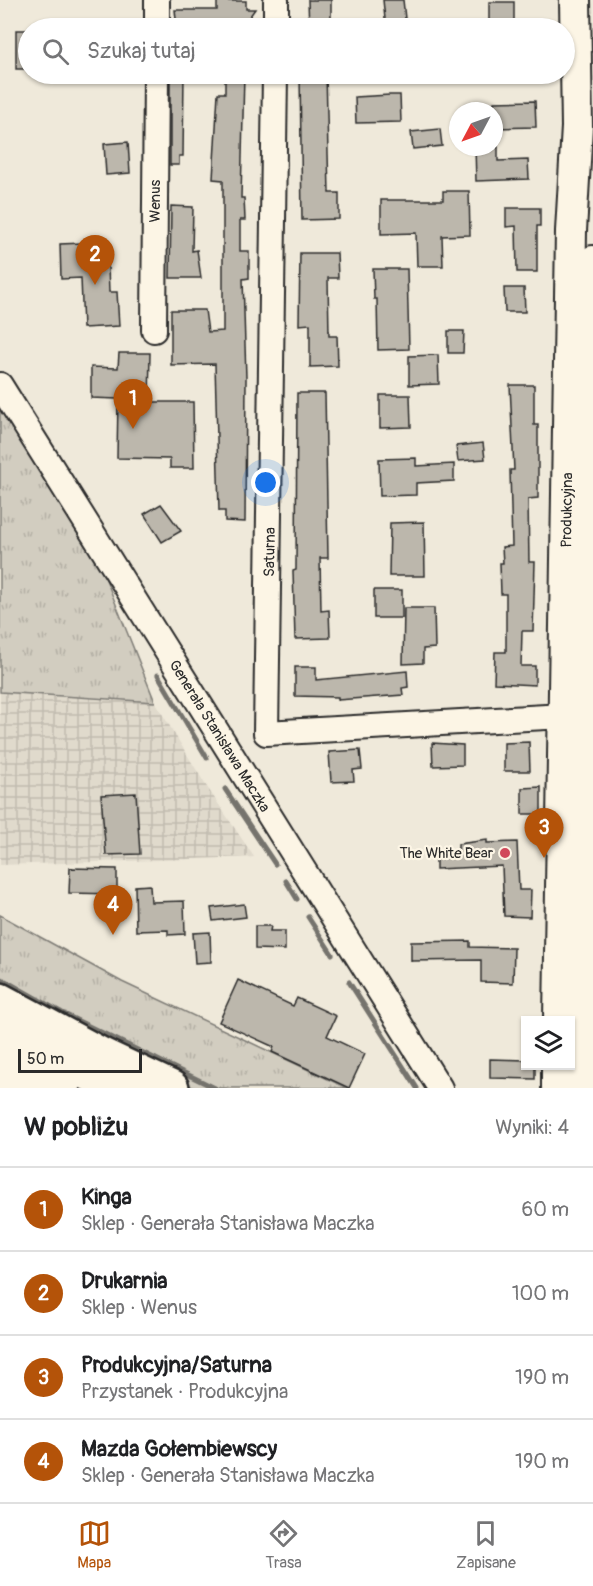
<!DOCTYPE html>
<html lang="pl">
<head>
<meta charset="utf-8">
<style>
	:root { --surface:#fff; --page:#f2f2f2; --text:#202124; --muted:#757577; --line:#e0e0e0; --accent:#b45309 }
	body { margin:0; font-family:Pangolin,sans-serif; background:var(--page); color:var(--text) }
	.controls { position:absolute; right:18px; bottom:18px; display:grid; overflow:hidden; border-radius:0px; box-shadow:0 2px 4px #0004 }
	.controls button { width:54px; height:54px; display:grid; place-items:center; padding:0; border:0; border-bottom:2px solid var(--line); background:var(--surface); color:var(--text); font:30px sans-serif }
	.compass { position:absolute; left:449px; top:102px; width:54px; height:54px; border-radius:50%; background:var(--surface); box-shadow:0 2px 4px #0004; rotate:229deg }
	.scale { position:absolute; left:18px; bottom:15px; width:124px; box-sizing:border-box; padding-left:6px; border:3px solid #2b2b2b; border-top:0; font-size:16px; line-height:21px; white-space:nowrap; color:#2b2b2b; -webkit-text-stroke:4px #fcf5e5; paint-order:stroke }
	.you { position:absolute; left:266px; top:483px; width:21px; height:21px; margin:-15px; border:4px solid #fff; border-radius:50%; background:#1a73e8; box-shadow:0 0 0 9px #1a73e833 }
	.badge { display:grid; place-items:center; width:39px; height:39px; border-radius:50%; background:var(--accent); color:#fff; font-size:20px; font-weight:700 }
	.pin { position:absolute; translate:-50% -50px; filter:drop-shadow(0 2px 3px #0008) }
	.pin::after { content:''; position:absolute; top:32px; width:21px; height:18px; background:inherit; clip-path:polygon(0 0,100% 0,50% 100%) }
	.list { margin:0; padding:0; list-style:none }
	h2 { display:flex; justify-content:space-between; align-items:center; height:78px; margin:0; padding:0 24px; font-size:26px }
	h2 small { font-size:20px; font-weight:400; color:var(--muted) }
	.list li { display:grid; grid-template-columns:39px 1fr auto; gap:18px; align-items:center; box-sizing:border-box; height:84px; padding:0 24px; border-top:2px solid var(--line) }
	.list b { display:block; font-size:22px; white-space:nowrap }
	.list p { margin:0; font-size:20px; white-space:nowrap; color:var(--muted) }
	.list em { font-size:20px; font-style:normal; color:var(--muted) }
	.icon { flex:none; width:33px; height:33px; fill:none; stroke:currentColor; stroke-width:2; stroke-linecap:round; stroke-linejoin:round }
	.map { position:relative; flex:none; width:593px; height:1088px; overflow:hidden }
	.search { position:absolute; background:var(--surface); box-shadow:0 2px 4px #0004; left:18px; right:18px; top:18px; height:66px; display:flex; align-items:center; gap:15px; box-sizing:border-box; padding:0 21px; border-radius:33px; color:var(--muted); font-size:22px }
	.sheet { height:414px; background:var(--surface) }
	nav { display:flex; justify-content:space-around; align-items:center; box-sizing:border-box; height:84px; border-top:2px solid var(--line); background:var(--surface); font-size:16px; color:var(--muted) }
	nav a { display:grid; justify-items:center; gap:3px }
	nav .on { color:var(--accent) }
	.map>svg:first-child { display:block }
	.industrial { fill:url(#industrial-grid) }
	.grass { fill:url(#grass-tufts); stroke:#7e7c76; stroke-width:1.5 }
	.lines { fill:none; stroke-linecap:round; stroke-linejoin:round }
	.stream { stroke:#75736d; stroke-width:5 }
	.building { fill:#bcb7ac; stroke:#2b2b2b; stroke-width:1.5 }
	.minor-casing { stroke:#2b2b2b; stroke-width:28 }
	.major-casing { stroke:#2b2b2b; stroke-width:34 }
	.highway-casing { stroke:#2b2b2b; stroke-width:38 }
	.minor { stroke:#fcf5e5; stroke-width:24 }
	.major { stroke:#fcf5e5; stroke-width:30 }
	.highway { stroke:#fcf5e5; stroke-width:33 }
	.poi-dot { fill:#d1495b; stroke:#fcf5e5; stroke-width:2 }
	.labels { text-anchor:middle; dominant-baseline:central; stroke-width:4.5; stroke-linejoin:round; paint-order:stroke }
	.street-label { font-size:15px; fill:#2b2b2b; stroke:#fcf5e5 }
	.poi-label { font-size:15px; fill:#2b2b2b; stroke:#fcf5e5; text-anchor:end }
</style>
</head>
<body>
<div class="map">
<svg width="593" height="1088" viewBox="0 0 593 1088">
	<defs>
		<pattern id="industrial-grid" width="8" height="8" patternUnits="userSpaceOnUse" patternTransform="scale(1.5)"><rect width="8" height="8" fill="#e0dacc"/><path d="M0 4h8M4 0v8" fill="none" stroke="#c0bbaf"/></pattern>
		<pattern id="grass-tufts" width="24" height="20" patternUnits="userSpaceOnUse" patternTransform="scale(1.5)"><rect width="24" height="20" fill="#d2cdc0"/><path d="M3 7l-1-3M5 7V3M7 7l1-3M15 17l-1-3M17 17v-4M19 17l1-3" fill="none" stroke="#b4b0a5"/></pattern>
	</defs>
	<rect width="100%" height="100%" fill="#efe9da"/>
	<filter id="ink" filterUnits="userSpaceOnUse"><feTurbulence type="fractalNoise" baseFrequency=".0167" numOctaves="2"/><feDisplacementMap in="SourceGraphic" scale="12" xChannelSelector="R" yChannelSelector="G"/><feConvolveMatrix kernelMatrix="1 2 1 2 8 2 1 2 1" color-interpolation-filters="sRGB"/></filter>
	<g filter="url(#ink)">
		<path class="industrial" d="M0 692 155 702 205 784 254 857 0 865Z"/>
		<g class="grass">
			<path d="M0 402 101 567 155 702 0 692Z"/>
			<path d="M0 915 122 982 347 1088H194L0 990Z"/>
		</g>
		<g class="lines">
			<g class="stream">
				<path d="M158 675 207 758"/>
				<path d="M225 789 275 864"/>
				<path d="M286 881 297 899"/>
				<path d="M308 917 332 954"/>
				<path d="M0 978 64 1014 215 1088"/>
				<path d="M349 982 417 1088"/>
			</g>
		</g>
		<g class="building">
			<path d="M308 0H331V28H309Z"/>
			<path d="M383 0H403L406 28H386Z"/>
			<path d="M217 1H246V9H255L247 20V27L202 23V28H177L175 10H217Z"/>
			<path d="M489 2H514V27L489 28Z"/>
			<rect x="16" y="30" width="12" height="39"/>
			<path d="M170 74H184L183 156H179V165H170Z"/>
			<path d="M225 74H244L241 198H244L245 220H240V251H249V278L243 279 246 378 245 522 225 521V511H219L215 364 171 365V310H205L208 332 223 331V180L213 179 218 93H225Z"/>
			<path d="M300 74H326L329 193H339V219L302 220Z"/>
			<path d="M390 95H400L401 122 356 123 355 97Z"/>
			<path d="M535 101 536 127 494 128V102Z"/>
			<path d="M440 129 442 146 413 149 411 132Z"/>
			<path d="M128 142 130 173 106 175 104 144Z"/>
			<path d="M475 147H498V161L528 160 529 179 476 181Z"/>
			<path d="M443 191H469L470 235 442 236 443 266H417L416 233 381 234V200H443Z"/>
			<path d="M171 206 193 207 192 251 197 250 201 278H170Z"/>
			<path d="M506 208H540V226H537V272H517L516 226 506 227Z"/>
			<path d="M107 242 109 292H117L119 326 83 328 81 278 61 279 60 244Z"/>
			<path d="M300 253H337L338 278H328L329 336H337L338 366 310 367V324L299 325Z"/>
			<path d="M373 269H407L409 349 378 350 377 299H374Z"/>
			<path d="M504 288H524L525 312H505Z"/>
			<path d="M448 331H464L463 353H448Z"/>
			<path d="M119 353H150L149 402H193L194 468H170V459L117 458 118 399 91 398V367L118 368Z"/>
			<path d="M438 355 439 384 409 385V356Z"/>
			<path d="M510 385H534V425H538V498L528 499 529 562H535L533 631H522L521 666H535V685L494 683 495 652H506V594H501L500 563H503L502 547 512 546 510 470H514Z"/>
			<path d="M297 393H325L328 558H320L321 611 329 610 330 638 295 639 293 571 296 570Z"/>
			<path d="M380 395H410L411 427 380 428Z"/>
			<path d="M483 443 485 459 458 461 456 446Z"/>
			<path d="M416 458V466L454 464V481L416 483V495L380 496 379 459Z"/>
			<path d="M161 504 181 531 162 542 144 514Z"/>
			<path d="M424 522 425 576H389L390 523Z"/>
			<rect x="374" y="590" width="28" height="28"/>
			<path d="M404 608H434L435 648 423 649V663L403 664Z"/>
			<path d="M295 667H316V680L407 671 408 687 402 688 403 695 338 700V697L295 696Z"/>
			<path d="M529 742 530 771H504V743Z"/>
			<path d="M432 743 463 745V765L433 766Z"/>
			<path d="M360 750 362 769 353 770 354 781 331 782 329 752Z"/>
			<path d="M541 787V814H522V788Z"/>
			<path d="M136 793 140 854 106 855 101 795Z"/>
			<path d="M487 840V843L517 842 519 890H531L530 917 504 916 502 866 436 869V853H458V844Z"/>
			<path d="M70 868 117 869V894L69 893Z"/>
			<path d="M150 885 151 902 184 901 185 934 168 935V930L136 931 135 886Z"/>
			<path d="M244 904 246 917 213 921 211 908Z"/>
			<path d="M255 926H271L270 931H285V950L255 949Z"/>
			<path d="M210 932 211 962 195 963 193 933Z"/>
			<path d="M470 941V947L514 948 513 983 481 982V960L411 961V942Z"/>
			<path d="M238 980 293 1006 297 998 336 1016 327 1036 365 1054 349 1088 272 1052 274 1047 219 1022Z"/>
			<path d="M490 1059 525 1060V1065H535V1079L490 1078Z"/>
		</g>
		<g class="lines">
			<defs>
				<g id="minor">
					<path d="M157 28V0"/>
					<path d="M276 28V0"/>
					<path d="M275 74 266 733 564 716"/>
					<path id="s1" d="M154 330 156 74"/>
					<path id="s2" d="M0 385 440 1088"/>
				</g>
				<g id="major">
					<path id="s3" d="M559 1020 571 231 577 127 575 0"/>
					<path d="M557 1088V1066"/>
					<path d="M582 1088 593 261"/>
				</g>
				<g id="highway">
					<path d="M0 1000 102 1055 172 1088"/>
					<path d="M0 1029 117 1088"/>
					<path d="M0 1056 63 1088"/>
					<path d="M0 1082 11 1088"/>
				</g>
			</defs>
			<use href="#minor" class="minor-casing"/>
			<use href="#major" class="major-casing"/>
			<use href="#highway" class="highway-casing"/>
			<use href="#minor" class="minor"/>
			<use href="#major" class="major"/>
			<use href="#highway" class="highway"/>
		</g>
	</g>
	<circle class="poi-dot" cx="505" cy="853" r="6"/>
	<g class="labels">
		<g class="street-label">
			<text stroke="none"><textPath href="#s1" startOffset="129">Wenus</textPath></text>
			<text stroke="none"><textPath href="#s3" startOffset="510">Produkcyjna</textPath></text>
			<text transform="translate(270 552) rotate(-89)">Saturna</text>
			<text stroke="none"><textPath href="#s2" startOffset="414">Generała Stanisława Maczka</textPath></text>
		</g>
		<g class="poi-label">
			<text x="493" y="853">The White Bear</text>
		</g>
	</g>
</svg>
<div class="controls">
<button><svg class="icon" aria-label="layers" viewBox="0 0 24 24"><path d="M12 4l9 5-9 5-9-5zM3 14l9 5 9-5"/></svg></button>
</div>
<svg class="compass" viewBox="-18 -18 36 36"><path d="M0-13l5 13h-10z" fill="#e53935"/><path d="M0 13l5-13h-10z" fill="#757577"/></svg>
<div class="scale">50 m</div>
<div class="you"></div>
<div class="pin badge" style="left:133px;top:429px">1</div>
<div class="pin badge" style="left:95px;top:285px">2</div>
<div class="pin badge" style="left:544px;top:858px">3</div>
<div class="pin badge" style="left:113px;top:935px">4</div>
<div class="search"><svg class="icon" aria-label="search" viewBox="0 0 24 24"><circle cx="10" cy="10" r="6"/><path d="M15 15l6 6"/></svg>Szukaj tutaj</div>
</div>
<section class="sheet">
<h2>W pobliżu<small>Wyniki: 4</small></h2>
<ul class="list">
<li><span class="badge">1</span><div><b>Kinga</b><p>Sklep · Generała Stanisława Maczka</p></div><em>60 m</em></li>
<li><span class="badge">2</span><div><b>Drukarnia</b><p>Sklep · Wenus</p></div><em>100 m</em></li>
<li><span class="badge">3</span><div><b>Produkcyjna/Saturna</b><p>Przystanek · Produkcyjna</p></div><em>190 m</em></li>
<li><span class="badge">4</span><div><b>Mazda Gołembiewscy</b><p>Sklep · Generała Stanisława Maczka</p></div><em>190 m</em></li>
</ul>
</section>
<nav>
<a class="on"><svg class="icon" aria-label="map" viewBox="0 0 24 24"><path d="M3 6l6-2 6 2 6-2v14l-6 2-6-2-6 2zM9 4v14M15 6v14"/></svg>Mapa</a>
<a><svg class="icon" aria-label="directions" viewBox="0 0 24 24"><path d="M12 3l9 9-9 9-9-9zM9 14v-3h6M13 9l2 2-2 2"/></svg>Trasa</a>
<a><svg class="icon" aria-label="saved" viewBox="0 0 24 24"><path d="M7 4h10v16l-5-4-5 4z"/></svg>Zapisane</a>
</nav>
</body>
</html>
